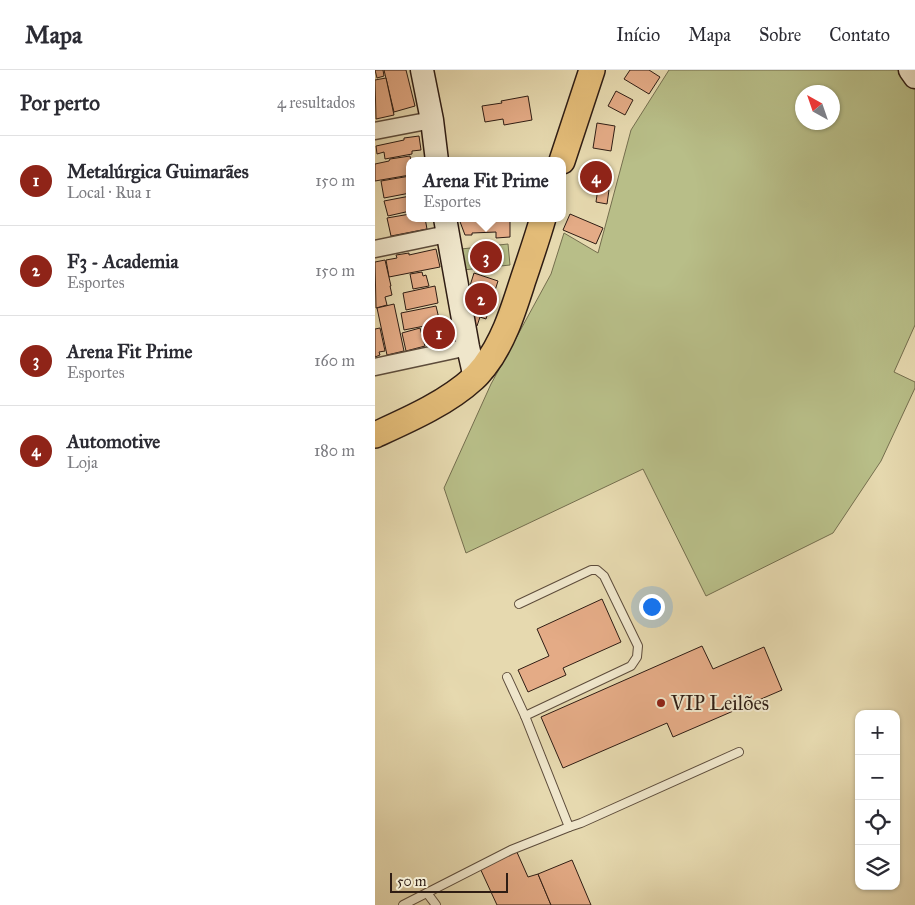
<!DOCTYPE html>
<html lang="pt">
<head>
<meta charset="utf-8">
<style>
	:root { --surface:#fff; --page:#f2f2f3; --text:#2b2b33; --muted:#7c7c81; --line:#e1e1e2; --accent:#8f2418 }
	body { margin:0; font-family:"IM FELL Great Primer",serif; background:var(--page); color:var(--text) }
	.controls { position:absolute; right:15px; bottom:15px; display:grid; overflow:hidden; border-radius:10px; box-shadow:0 1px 4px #0004 }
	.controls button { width:45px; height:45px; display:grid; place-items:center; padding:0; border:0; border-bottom:1px solid var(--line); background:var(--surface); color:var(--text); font:25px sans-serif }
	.compass { position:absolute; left:420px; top:15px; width:45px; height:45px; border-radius:50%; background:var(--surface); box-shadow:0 1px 4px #0004; rotate:320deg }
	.scale { position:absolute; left:15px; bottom:12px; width:118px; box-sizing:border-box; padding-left:5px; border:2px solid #2f1d14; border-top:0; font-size:14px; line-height:18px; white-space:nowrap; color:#2f1d14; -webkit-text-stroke:4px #efe6cb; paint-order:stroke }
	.you { position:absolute; left:276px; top:536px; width:18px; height:18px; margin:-12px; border:4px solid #fff; border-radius:50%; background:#1a73e8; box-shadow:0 0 0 8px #1a73e833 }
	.badge { display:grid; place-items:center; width:32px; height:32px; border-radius:50%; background:var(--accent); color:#fff; font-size:16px; font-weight:700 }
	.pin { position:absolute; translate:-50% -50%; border:2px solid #fff; box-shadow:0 1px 5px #0006 }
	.popup { position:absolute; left:31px; top:87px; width:160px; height:65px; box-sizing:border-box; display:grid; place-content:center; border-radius:10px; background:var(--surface); filter:drop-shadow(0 1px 4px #0005); font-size:16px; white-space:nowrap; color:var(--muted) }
	.popup b { font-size:19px; color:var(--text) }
	.popup::after { content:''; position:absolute; left:50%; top:100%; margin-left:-10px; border:10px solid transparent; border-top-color:var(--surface) }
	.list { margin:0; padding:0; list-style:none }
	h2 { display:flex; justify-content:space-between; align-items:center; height:65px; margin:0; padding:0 20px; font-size:21px }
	h2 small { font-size:16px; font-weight:400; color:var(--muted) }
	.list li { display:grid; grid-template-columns:32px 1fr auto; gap:15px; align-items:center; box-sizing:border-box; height:90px; padding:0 20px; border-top:1px solid var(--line) }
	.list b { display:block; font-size:19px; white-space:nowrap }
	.list p { margin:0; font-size:16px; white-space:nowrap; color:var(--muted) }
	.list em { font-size:16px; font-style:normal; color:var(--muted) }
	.icon { flex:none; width:28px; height:28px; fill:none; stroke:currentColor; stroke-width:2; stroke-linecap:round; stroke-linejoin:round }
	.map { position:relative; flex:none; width:540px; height:835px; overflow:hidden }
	header { display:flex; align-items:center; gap:30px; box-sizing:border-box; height:70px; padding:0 25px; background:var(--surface); border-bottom:1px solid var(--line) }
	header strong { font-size:24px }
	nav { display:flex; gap:28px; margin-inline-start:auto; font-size:18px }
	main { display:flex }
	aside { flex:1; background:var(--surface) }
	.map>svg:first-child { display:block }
	.green { fill:#b8be88; stroke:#746e4e; fill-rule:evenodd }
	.building { fill:#e4ab86; stroke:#2f1d14 }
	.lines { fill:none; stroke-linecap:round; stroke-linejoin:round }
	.lane-casing { stroke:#5d4c3b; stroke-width:10 }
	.street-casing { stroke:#5d4c3b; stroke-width:19 }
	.secondary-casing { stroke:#2f1d14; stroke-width:25 }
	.primary-casing { stroke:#2f1d14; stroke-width:28 }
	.lane { stroke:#efe6cb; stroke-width:8 }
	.street { stroke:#efe6cb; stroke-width:16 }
	.secondary { stroke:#efe6cb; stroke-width:22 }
	.primary { stroke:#e3bc78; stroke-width:25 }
	.poi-dot { fill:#8f2418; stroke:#efe6cb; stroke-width:2 }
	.labels { text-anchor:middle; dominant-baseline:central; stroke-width:4; stroke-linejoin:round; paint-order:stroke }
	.poi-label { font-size:20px; fill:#2f1d14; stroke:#efe6cb; text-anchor:start }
</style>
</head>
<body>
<header>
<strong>Mapa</strong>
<nav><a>Início</a><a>Mapa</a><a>Sobre</a><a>Contato</a></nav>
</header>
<main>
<aside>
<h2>Por perto<small>4 resultados</small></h2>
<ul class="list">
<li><span class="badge">1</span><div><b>Metalúrgica Guimarães</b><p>Local · Rua 1</p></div><em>150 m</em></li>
<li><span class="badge">2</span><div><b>F3 - Academia</b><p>Esportes</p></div><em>150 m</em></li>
<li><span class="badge">3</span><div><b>Arena Fit Prime</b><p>Esportes</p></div><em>160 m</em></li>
<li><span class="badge">4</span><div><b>Automotive</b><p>Loja</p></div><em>180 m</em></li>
</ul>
</aside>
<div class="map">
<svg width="540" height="835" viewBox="0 0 540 835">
	<rect width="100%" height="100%" fill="#e6d9af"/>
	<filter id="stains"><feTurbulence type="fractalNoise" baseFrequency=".004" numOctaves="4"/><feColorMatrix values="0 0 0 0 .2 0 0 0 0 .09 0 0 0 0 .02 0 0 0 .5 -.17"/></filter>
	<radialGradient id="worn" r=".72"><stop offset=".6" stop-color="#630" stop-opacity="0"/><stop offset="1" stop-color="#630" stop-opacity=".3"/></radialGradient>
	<g class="green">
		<path d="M294 0H527L540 19V255L519 302 540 312V318L506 391 458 463 331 526 268 399 91 483 69 418 116 314 176 204 189 163 223 183 256 60ZM428 22H458V52H428Z"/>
		<path d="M133 174 135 195 88 200 86 179Z"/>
	</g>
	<g class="building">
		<path d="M0 0H8L9 6 2 8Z"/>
		<path d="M9 0H31L40 36 19 42Z"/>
		<path d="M255 0H274L285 7 274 24 249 9Z"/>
		<path d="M11 8 19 45 1 49 0 10Z"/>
		<path d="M241 21 258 30 250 45 233 36Z"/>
		<path d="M153 26 157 50 129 55 128 49 110 52 107 36 127 33 126 31Z"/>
		<path d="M222 53 240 56 236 81 218 78Z"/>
		<path d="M44 66 46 80 37 81V84L10 89 9 82 2 84 1 76 29 70V68Z"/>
		<path d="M35 86 36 91H35V105L0 111V94L14 91 15 89Z"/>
		<path d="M211 96 235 101 231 119 207 113Z"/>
		<path d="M35 106V123L9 128 6 111Z"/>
		<path d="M223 118 234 120 232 134 221 132Z"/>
		<path d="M35 126V141L13 146 9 131Z"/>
		<path d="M35 144V148H50L52 159 16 166 12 148Z"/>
		<path d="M195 144 228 158 221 174 188 160Z"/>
		<path d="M135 148V167L121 168V162L97 163V165H90L84 149Z"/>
		<path d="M61 179 65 197 14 207 11 190 22 188 21 185 34 183V185Z"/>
		<path d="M10 190 16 216H15L17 225 10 227 12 235 1 238 0 192Z"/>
		<path d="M47 202 48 206 51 205 54 216 38 219 35 204Z"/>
		<path d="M99 203 123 211 111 249 105 247 102 256 97 254 93 222Z"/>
		<path d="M60 216 63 233 31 240 28 223Z"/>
		<path d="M19 234 29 281 12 285 2 238Z"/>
		<path d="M61 236 65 253 29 260 26 243Z"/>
		<path d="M76 253 80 268 67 271 68 275 56 278 55 274 52 275 48 259Z"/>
		<path d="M5 258 10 281 4 282 5 285 0 287V259Z"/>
		<path d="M45 258 50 276 31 281 27 263Z"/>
		<path d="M227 529 246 572 188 598 191 605 153 622 143 600 174 586 162 559Z"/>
		<path d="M327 576 338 599 389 577 407 620 298 667 292 653 188 698 166 647Z"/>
		<path d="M141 780 153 807 163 804 176 835H122L104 796Z"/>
		<path d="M197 790 216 835H176L163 804Z"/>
	</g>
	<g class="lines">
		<defs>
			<g id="lane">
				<path d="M144 534 216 500H222L229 506 263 576 262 587 256 596 150 646"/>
				<path d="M132 607 150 646 194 757 206 753 364 682"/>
				<path d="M52 823 61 835"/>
				<path d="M28 835 136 780 194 757"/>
			</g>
			<g id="street">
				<path d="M0 61 57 50"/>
				<path d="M0 179 72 164"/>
				<path d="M0 297 93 277"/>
			</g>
			<g id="secondary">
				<path d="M47 0 57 50 62 91"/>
				<path d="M535 0 540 7"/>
				<path d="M70 148 93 277 100 308"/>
			</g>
			<g id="primary">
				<path d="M187 91 217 0"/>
				<path d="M0 365C33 350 72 333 99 308 103 305 106 300 109 297 129 271 138 241 148 210 155 189 162 169 168 148"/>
			</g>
		</defs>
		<use href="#lane" class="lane-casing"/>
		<use href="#street" class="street-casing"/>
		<use href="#secondary" class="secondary-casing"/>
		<use href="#primary" class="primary-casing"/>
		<use href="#lane" class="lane"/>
		<use href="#street" class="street"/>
		<use href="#secondary" class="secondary"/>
		<use href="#primary" class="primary"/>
	</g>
	<circle class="poi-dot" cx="286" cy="633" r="5"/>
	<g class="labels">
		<g class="poi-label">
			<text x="296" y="633">VIP Leilões</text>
		</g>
	</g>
	<rect width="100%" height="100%" filter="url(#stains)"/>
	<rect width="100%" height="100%" fill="url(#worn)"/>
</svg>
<div class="controls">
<button>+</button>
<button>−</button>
<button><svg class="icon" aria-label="locate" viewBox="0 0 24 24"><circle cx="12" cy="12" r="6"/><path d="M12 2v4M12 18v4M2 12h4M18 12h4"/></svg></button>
<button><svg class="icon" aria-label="layers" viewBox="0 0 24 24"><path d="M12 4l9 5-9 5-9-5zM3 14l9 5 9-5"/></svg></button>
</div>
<svg class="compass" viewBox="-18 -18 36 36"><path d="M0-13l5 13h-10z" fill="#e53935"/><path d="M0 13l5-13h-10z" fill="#7c7c81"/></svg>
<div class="scale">50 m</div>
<div class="you"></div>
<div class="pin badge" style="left:64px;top:263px">1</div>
<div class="pin badge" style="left:106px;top:229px">2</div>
<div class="pin badge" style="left:111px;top:187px">3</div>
<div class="popup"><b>Arena Fit Prime</b>Esportes</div>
<div class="pin badge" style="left:221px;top:107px">4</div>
</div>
</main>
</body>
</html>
